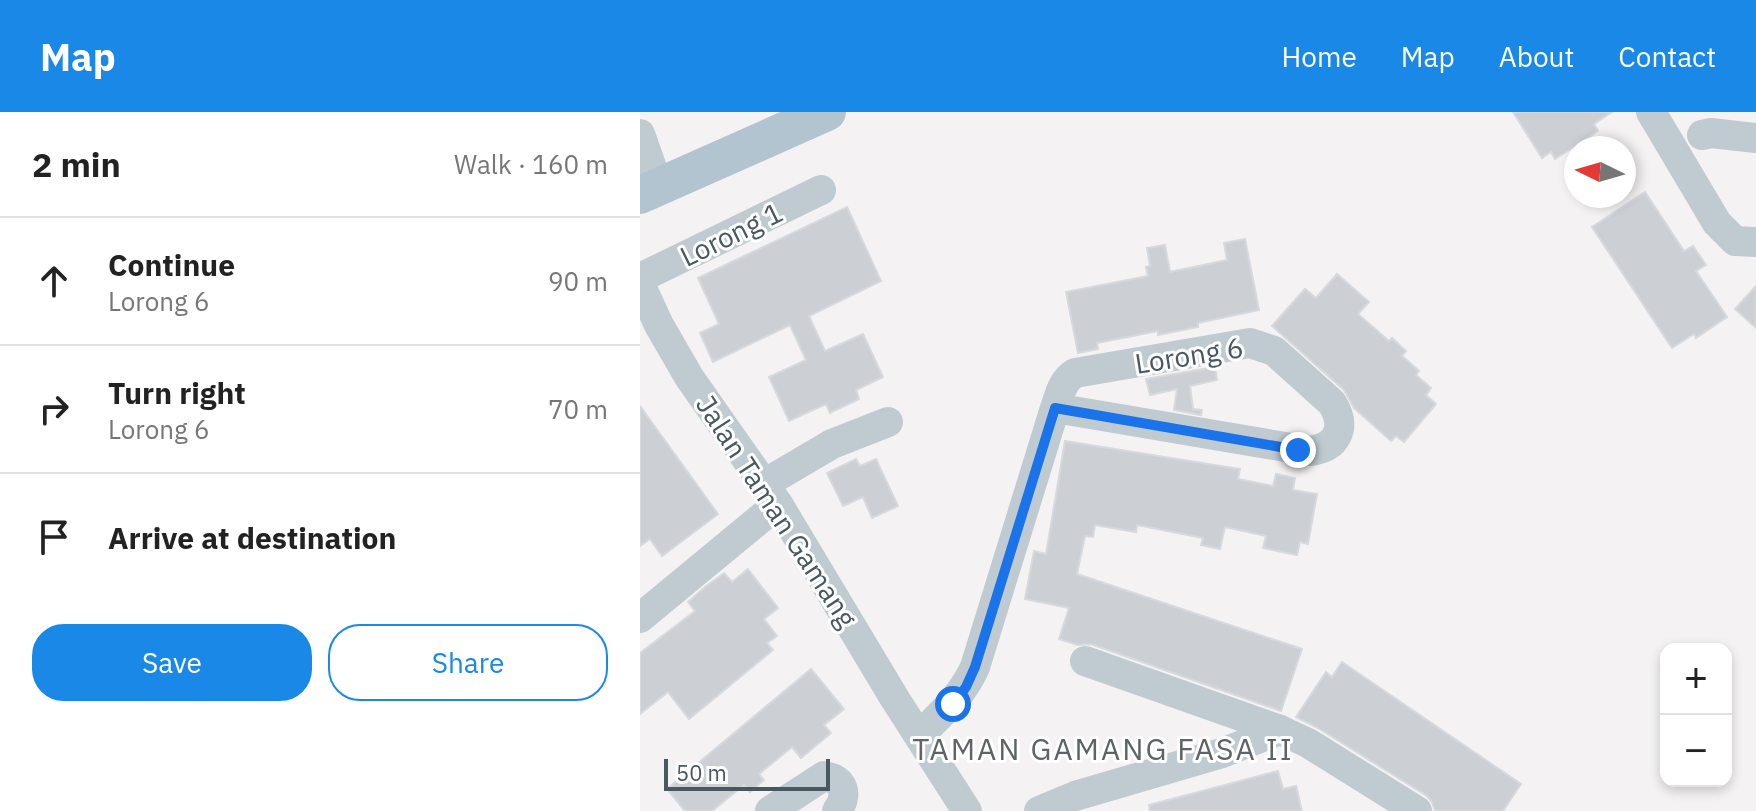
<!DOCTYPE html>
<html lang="en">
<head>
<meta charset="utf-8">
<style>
	:root { --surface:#fff; --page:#f2f2f2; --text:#222; --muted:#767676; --line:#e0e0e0; --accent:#1a88e6 }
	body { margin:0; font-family:"IBM Plex Sans",sans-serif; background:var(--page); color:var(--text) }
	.controls { position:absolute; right:24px; bottom:24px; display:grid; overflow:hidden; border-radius:16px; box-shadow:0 4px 12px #0003 }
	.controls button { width:72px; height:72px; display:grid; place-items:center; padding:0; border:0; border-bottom:2px solid var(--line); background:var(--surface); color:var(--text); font:40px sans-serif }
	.compass { position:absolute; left:924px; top:24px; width:72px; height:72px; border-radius:50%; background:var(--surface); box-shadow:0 4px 12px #0003; rotate:275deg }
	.scale { position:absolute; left:24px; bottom:20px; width:166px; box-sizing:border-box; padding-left:8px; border:4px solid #495760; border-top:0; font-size:22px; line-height:28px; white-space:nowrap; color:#495760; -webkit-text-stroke:6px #fff; paint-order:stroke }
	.stop { position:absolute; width:24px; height:24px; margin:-18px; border:6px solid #1a73e8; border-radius:50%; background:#fff }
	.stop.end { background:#1a73e8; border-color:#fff; box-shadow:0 2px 8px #0008 }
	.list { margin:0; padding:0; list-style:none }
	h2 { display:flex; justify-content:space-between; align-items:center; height:104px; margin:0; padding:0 32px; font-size:34px }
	h2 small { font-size:26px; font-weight:400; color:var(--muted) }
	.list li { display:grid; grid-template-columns:52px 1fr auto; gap:24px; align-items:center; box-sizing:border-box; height:128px; padding:0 32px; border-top:2px solid var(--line) }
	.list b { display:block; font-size:30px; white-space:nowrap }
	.list p { margin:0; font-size:26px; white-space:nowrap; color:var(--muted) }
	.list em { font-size:26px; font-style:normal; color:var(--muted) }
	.actions { display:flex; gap:16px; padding:24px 32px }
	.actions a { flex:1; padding:18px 0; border:2px solid var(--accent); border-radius:32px; text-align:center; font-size:28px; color:var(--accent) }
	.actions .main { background:var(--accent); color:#fff }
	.icon { flex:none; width:44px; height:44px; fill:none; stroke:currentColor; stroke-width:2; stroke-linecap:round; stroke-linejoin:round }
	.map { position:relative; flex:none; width:1116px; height:699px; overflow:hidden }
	header { display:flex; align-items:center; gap:48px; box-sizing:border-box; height:112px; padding:0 40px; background:var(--accent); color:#fff }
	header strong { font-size:38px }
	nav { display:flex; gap:44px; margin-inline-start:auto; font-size:28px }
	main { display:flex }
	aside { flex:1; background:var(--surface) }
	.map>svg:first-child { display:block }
	.building { fill:#ccd0d4; stroke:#d6d9dd; stroke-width:2 }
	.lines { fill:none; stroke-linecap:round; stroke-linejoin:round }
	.minor { stroke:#c0cbd1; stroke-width:30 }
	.major { stroke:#b2c4d0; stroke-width:38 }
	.route { stroke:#1a73e8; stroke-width:10 }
	.labels { text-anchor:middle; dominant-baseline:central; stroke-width:6; stroke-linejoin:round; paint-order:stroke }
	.street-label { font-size:28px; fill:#495760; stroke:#fff }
	.neighbourhood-label { font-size:30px; letter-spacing:2px; fill:#5e6367; stroke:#fff }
</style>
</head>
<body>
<header>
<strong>Map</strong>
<nav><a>Home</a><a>Map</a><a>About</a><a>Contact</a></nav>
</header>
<main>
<aside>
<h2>2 min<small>Walk · 160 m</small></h2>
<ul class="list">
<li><svg class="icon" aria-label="ahead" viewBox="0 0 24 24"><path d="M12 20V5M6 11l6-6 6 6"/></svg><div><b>Continue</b><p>Lorong 6</p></div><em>90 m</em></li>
<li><svg class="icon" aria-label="right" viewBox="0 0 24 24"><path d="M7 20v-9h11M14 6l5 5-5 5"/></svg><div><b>Turn right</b><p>Lorong 6</p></div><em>70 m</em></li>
<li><svg class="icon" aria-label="arrive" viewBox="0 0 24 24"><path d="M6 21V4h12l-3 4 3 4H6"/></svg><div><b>Arrive at destination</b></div></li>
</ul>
<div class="actions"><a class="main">Save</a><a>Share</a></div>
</aside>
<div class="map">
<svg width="1116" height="699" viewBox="0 0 1116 699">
	<rect width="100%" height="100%" fill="#f4f2f2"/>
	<g class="building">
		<path d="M873 0H972L954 12 958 19 915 47 911 40 902 46Z"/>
		<path d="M1005 80 1044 139 1053 134 1066 153 1056 159 1087 205 1056 226 1054 222 1032 236 952 115Z"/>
		<path d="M207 95 241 169 169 204 185 239 223 222 243 265 216 278 219 287 190 301 186 292 149 309 129 265 166 248 150 213 73 250 60 221 79 212 58 166Z"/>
		<path d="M605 127 619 198 558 211V215L518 223V219L457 231 458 237 438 241 426 180 508 164 506 155 510 154 507 136 525 133 530 160 587 148 584 131Z"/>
		<path d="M697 162 729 190 718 202 749 229 752 226 766 239 762 244 779 259 776 263 791 276 786 283 796 292 764 330 756 324 751 329 714 296 704 278 632 214 665 177 676 186Z"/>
		<path d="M1116 174V216L1095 197Z"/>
		<path d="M575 255 577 268 550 274 553 297 562 298 561 303 534 298 537 277 510 283 506 267Z"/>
		<path d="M0 294 78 402 22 444 10 427 0 434Z"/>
		<path d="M425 329 600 357 598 367 633 374 636 362 655 366 653 378 677 382 668 432 660 430 657 443 623 436 626 424 585 415 580 437 561 433 563 426 497 413 496 420 455 413 453 425 445 424 437 462 662 537 641 599 451 532 438 533 419 527 429 496 385 487 394 439 406 442Z"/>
		<path d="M216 347 220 354 236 347 258 394 232 406 223 385 203 394 187 361Z"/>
		<path d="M108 457 138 496 124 507 137 524 127 531 133 538 49 607 28 580 0 602V541L55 499 48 490 65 475 84 461 92 470Z"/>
		<path d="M702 550 881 672 863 699H795L792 690 787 684 678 616 656 605 686 560 692 565Z"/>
		<path d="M171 557 204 597 184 613 191 621 161 646 152 635 119 662 124 668 110 680 104 673 72 699H45L27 677Z"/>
		<path d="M638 659 643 677 656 674 662 699H510L509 693Z"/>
	</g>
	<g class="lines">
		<g class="minor">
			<path d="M1011 0 1077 111 1095 129 1116 130"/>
			<path d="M0 22 18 73"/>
			<path d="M1062 23 1071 21 1116 26"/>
			<path d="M0 166 181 78"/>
			<path d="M0 172 19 213 49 265 138 392 255 587 327 699"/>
			<path d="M124 372 192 332 248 310"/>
			<path d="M0 506 138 392"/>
			<path d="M445 549 640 618"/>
			<path d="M280 623C302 601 322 584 335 555L415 296C420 282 422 269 435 261L610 231 634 239 692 291C707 315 698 336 669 339L415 296"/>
			<path d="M130 699 184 664C205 667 208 683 197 699"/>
			<path d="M399 699 435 684 582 641 640 618 668 631 777 699"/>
		</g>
		<path class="major" d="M0 83 187 0"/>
	</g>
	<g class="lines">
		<path class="route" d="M313 592 326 575 335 555 415 296 658 338"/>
	</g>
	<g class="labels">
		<g class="street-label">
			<text transform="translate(91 122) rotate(-26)">Lorong 1</text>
			<text transform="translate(549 243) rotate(-9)">Lorong 6</text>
			<text transform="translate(137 399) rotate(57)">Jalan Taman Gamang</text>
		</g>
		<g class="neighbourhood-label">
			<text x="463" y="636">TAMAN GAMANG FASA II</text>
		</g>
	</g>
</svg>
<div class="controls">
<button>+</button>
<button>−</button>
</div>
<svg class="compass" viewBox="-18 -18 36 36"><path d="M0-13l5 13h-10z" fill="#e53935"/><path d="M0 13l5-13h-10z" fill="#767676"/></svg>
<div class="scale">50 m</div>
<div class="stop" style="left:313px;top:592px"></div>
<div class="stop end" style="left:658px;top:338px"></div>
</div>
</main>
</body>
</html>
